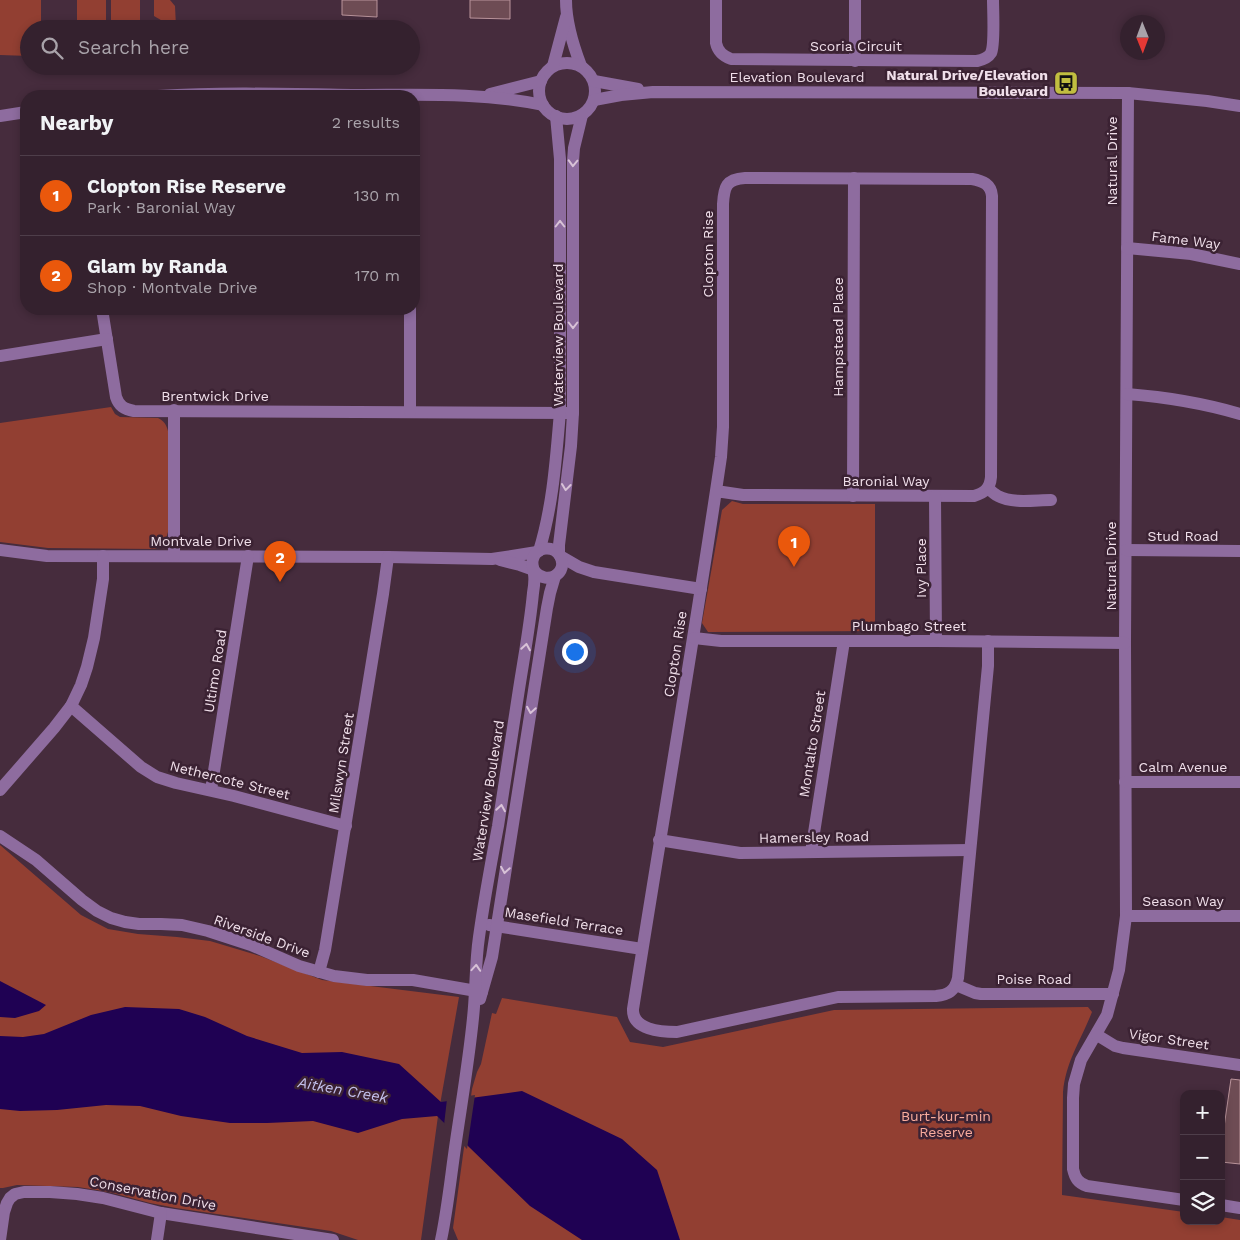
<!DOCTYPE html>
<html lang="en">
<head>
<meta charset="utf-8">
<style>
	:root { --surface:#34212e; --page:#3f2e3a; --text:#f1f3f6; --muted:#a9a3aa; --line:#4e3e4a; --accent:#ea580c }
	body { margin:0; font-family:"Work Sans",sans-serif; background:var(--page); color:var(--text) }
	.controls { position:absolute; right:15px; bottom:15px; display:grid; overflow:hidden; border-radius:10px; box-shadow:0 2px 8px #0003 }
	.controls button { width:45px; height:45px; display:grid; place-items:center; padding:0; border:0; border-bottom:1px solid var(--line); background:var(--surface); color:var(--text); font:25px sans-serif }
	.compass { position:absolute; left:1120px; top:15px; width:45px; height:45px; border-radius:50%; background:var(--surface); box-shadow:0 2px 8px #0003; rotate:179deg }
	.you { position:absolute; left:574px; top:651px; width:18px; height:18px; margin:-12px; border:4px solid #fff; border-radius:50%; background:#1a73e8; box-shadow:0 0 0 8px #1a73e833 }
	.badge { display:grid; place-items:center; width:32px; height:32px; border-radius:50%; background:var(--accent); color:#fff; font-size:16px; font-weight:700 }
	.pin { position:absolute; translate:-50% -41px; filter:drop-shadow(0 1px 2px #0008) }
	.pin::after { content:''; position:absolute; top:26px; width:18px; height:15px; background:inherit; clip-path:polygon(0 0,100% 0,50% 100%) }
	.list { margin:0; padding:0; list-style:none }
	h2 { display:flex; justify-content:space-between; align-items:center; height:65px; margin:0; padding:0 20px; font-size:21px }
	h2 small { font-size:16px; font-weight:400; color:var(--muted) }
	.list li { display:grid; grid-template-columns:32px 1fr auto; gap:15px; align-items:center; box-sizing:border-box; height:80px; padding:0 20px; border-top:1px solid var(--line) }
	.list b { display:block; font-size:19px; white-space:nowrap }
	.list p { margin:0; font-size:16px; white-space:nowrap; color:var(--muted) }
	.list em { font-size:16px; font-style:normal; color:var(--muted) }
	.icon { flex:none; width:28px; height:28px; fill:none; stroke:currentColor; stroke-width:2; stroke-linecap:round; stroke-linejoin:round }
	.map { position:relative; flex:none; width:1240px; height:1240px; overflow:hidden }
	.search { position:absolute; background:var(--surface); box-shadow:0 2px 8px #0003; left:20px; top:20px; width:400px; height:55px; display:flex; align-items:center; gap:12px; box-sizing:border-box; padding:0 18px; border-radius:28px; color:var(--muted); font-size:19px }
	.panel { position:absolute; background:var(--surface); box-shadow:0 2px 8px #0003; left:20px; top:90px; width:400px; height:225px; border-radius:20px }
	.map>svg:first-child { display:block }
	.green { fill:#923f32 }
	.water { fill:#1f0153 }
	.pier { fill:#462c3d }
	.building { fill:#6e4c54; stroke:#ba949b }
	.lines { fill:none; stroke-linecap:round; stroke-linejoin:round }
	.minor { stroke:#8e6c9f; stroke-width:12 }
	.oneway { stroke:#d8c2d7 }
	.labels { text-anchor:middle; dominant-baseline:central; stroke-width:5; stroke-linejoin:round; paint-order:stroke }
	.street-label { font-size:14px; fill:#f0dfea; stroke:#3b2233 }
	.poi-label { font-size:14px; font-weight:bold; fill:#f0dfea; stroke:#3b2233; text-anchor:end }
	.park-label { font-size:14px; fill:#faac9d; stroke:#3b2233 }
	.water-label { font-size:15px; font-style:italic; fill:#c4c1ee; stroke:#3b2233 }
</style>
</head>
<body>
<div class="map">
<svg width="1240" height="1240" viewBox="0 0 1240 1240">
	<rect width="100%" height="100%" fill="#462c3d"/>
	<g class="green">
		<path d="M0 0H41V29H29V56L0 55Z"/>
		<rect x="77" y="0" width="29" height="29"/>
		<rect x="111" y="0" width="29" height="29"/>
		<path d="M154 0H170L175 6 176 26H171L154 16Z"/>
		<path d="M111 407 115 414 120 417 158 418C166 422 167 427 169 435L168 532 164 545 155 549 48 548 0 542V423Z"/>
		<path d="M732 501 743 504H875V631L708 632 702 623 722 510Z"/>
		<path d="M0 845 81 915 108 929 138 934 177 937 210 941 260 956 322 980 459 997 438 1116 421 1240H358L331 1231 176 1208 150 1203 109 1192 78 1187 17 1185 3 1188H0Z"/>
		<path d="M502 998 617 1017 630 1042 663 1047 834 1010 1088 1007 1092 1012C1081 1040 1066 1061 1063 1092L1062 1195 1184 1212V1221H1221V1217L1240 1220V1240H458L453 1228 472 1089 477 1072 481 1064 492 1013 496 1014Z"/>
	</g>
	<g class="water">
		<path d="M0 981 46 1005 39 1011 15 1018 0 1017Z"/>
		<path d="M125 1007 179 1009 205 1017 247 1036 302 1053 342 1052 399 1064 441 1102 522 1091 622 1139 657 1170 680 1240H582L530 1206 437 1116 402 1119 358 1133 313 1121 267 1123H230L181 1116 140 1106 106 1105 57 1110 20 1111 0 1109V1036L23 1037 44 1034 91 1015Z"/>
	</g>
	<path class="pier" d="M475 1095 467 1149 444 1125 447 1099Z"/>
	<g class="building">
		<path d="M342 0H377V17L342 15Z"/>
		<path d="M470 0H510V19L470 18Z"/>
		<path d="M1231 1079 1240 1080V1164L1221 1162V1148Z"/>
	</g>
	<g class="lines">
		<g class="minor">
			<path d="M566 0C566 23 573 45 581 66"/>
			<path d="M716 0V43C718 52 723 56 731 59L977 61C982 60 988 58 991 53 995 45 993 11 993 0"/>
			<path d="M855 0V61"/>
			<circle cx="567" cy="91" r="28"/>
			<path d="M553 66 566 17"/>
			<path d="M594 81 638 89"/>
			<path d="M1128 93 1125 643 1126 916 1119 970 1107 1015 1081 1060 1074 1084 1073 1098V1169C1075 1178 1078 1183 1087 1186L1184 1200"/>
			<path d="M490 94 541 81"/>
			<path d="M158 96C223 92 291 94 357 95 419 95 482 92 543 105"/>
			<path d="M594 100 621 95 653 92 1128 93 1207 101 1240 106"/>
			<path d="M0 116 26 112"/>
			<path d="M1127 248 1191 254 1240 264"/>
			<path d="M102 309 116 397C119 406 124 409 134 411L573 413"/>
			<path d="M410 309V412"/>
			<path d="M0 356 107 339"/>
			<path d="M1127 394C1165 397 1203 403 1240 414"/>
			<path d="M988 488C991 491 994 494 998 496 1013 504 1035 500 1051 500"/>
			<path d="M716 491 743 495 974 496C984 493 990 489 991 477L992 196C991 184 983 181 972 179L745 178C726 179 724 187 723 204V427L721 457C694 641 662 825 633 1009 632 1030 661 1032 677 1032L838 997 936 996C948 995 955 991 958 978L988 666V641"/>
			<path d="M853 496 854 178"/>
			<path d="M935 496 936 641"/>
			<path d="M0 550 47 556 388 557 492 559 537 552"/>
			<path d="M1126 550 1240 551"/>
			<path d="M539 551C553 506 556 458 560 412V159L556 116"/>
			<path d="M559 554V545L571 446 573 413V161L574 148 582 115"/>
			<path d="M174 556V410"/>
			<path d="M560 556 579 567 594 572 701 589"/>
			<path d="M500 560 520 565 534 570"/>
			<path d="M694 638 721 641H936L1125 643"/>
			<path d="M71 706 141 767 157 777 176 783 234 796 346 826"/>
			<path d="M1125 782H1240"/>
			<path d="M0 790 54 728 71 706 81 685 87 667 94 638 103 579V556"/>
			<path d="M211 790 248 556"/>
			<path d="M0 836 36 860 82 900 97 911 111 918 125 922 139 924H161L182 925 208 931 251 945 299 966 334 976 367 980H413L482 992"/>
			<path d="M659 840 740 853 970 850"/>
			<path d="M811 852 844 641"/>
			<path d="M1126 916H1240"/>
			<path d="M489 925 642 949"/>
			<path d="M319 972 325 950 383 594 388 557"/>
			<path d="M956 985 975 993 981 994H1113"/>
			<path d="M480 999 492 957 547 608 550 593 555 576"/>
			<path d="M1097 1035 1115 1046 1123 1048 1240 1065"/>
			<path d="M1221 1205 1240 1208"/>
			<path d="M0 1240 4 1212 7 1203 10 1198 15 1194 24 1192H50L77 1194 103 1198 161 1213 333 1240"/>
			<path d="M157 1240 161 1213"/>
			<path d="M441 1240C448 1207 451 1174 456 1141 462 1100 469 1059 473 1018 476 991 475 964 479 937 484 900 491 863 498 826 505 780 512 735 519 689 524 657 530 625 533 593 534 587 535 580 534 574 534 568 531 564 533 559 536 546 554 545 560 556 569 572 548 587 534 571"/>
		</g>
	</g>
	<defs><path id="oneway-chevron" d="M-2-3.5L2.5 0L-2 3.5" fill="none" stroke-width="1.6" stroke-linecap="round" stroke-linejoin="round" transform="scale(1.25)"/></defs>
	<g class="oneway">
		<use href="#oneway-chevron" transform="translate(573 163) rotate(92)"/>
		<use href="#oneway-chevron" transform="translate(560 224) rotate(-90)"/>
		<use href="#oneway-chevron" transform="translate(573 325) rotate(90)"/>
		<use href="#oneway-chevron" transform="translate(566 487) rotate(97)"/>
		<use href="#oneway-chevron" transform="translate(526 647) rotate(-81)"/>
		<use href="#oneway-chevron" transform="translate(531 710) rotate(99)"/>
		<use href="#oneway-chevron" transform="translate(501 808) rotate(-81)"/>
		<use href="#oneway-chevron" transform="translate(505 870) rotate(99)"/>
		<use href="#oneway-chevron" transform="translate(476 968) rotate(-86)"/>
	</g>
	<defs>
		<symbol id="bus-square" viewBox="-11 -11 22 22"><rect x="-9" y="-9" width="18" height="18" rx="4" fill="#c1be40" stroke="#3b2233"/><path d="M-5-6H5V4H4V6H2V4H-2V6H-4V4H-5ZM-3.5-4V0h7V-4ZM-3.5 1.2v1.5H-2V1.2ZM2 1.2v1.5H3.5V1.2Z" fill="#111"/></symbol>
	</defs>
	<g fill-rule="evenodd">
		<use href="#bus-square" x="1052" y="69" width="28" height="28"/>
	</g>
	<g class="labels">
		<g class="street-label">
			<text x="856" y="46">Scoria Circuit</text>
			<text x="797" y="77">Elevation Boulevard</text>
			<text transform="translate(1112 161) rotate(-90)">Natural Drive</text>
			<text transform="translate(1186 240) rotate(7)">Fame Way</text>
			<text transform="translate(708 254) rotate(-90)">Clopton Rise</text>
			<text transform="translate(558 335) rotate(-90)">Waterview Boulevard</text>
			<text transform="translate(838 337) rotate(-90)">Hampstead Place</text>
			<text x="215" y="396">Brentwick Drive</text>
			<text x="886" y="481">Baronial Way</text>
			<text x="1183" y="536">Stud Road</text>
			<text x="201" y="541">Montvale Drive</text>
			<text transform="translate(1111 566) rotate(-90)">Natural Drive</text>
			<text transform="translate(921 568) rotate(-90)">Ivy Place</text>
			<text x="909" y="626">Plumbago Street</text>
			<text transform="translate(675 654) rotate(-81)">Clopton Rise</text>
			<text transform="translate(215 671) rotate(-81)">Ultimo Road</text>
			<text transform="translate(812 744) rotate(-81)">Montalto Street</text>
			<text transform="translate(341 763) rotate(-81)">Milswyn Street</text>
			<text x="1183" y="767">Calm Avenue</text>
			<text transform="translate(230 780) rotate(14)">Nethercote Street</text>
			<text transform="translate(488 791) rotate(-81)">Waterview Boulevard</text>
			<text transform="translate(814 837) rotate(-1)">Hamersley Road</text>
			<text x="1183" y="901">Season Way</text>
			<text transform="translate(564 921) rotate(9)">Masefield Terrace</text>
			<text transform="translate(262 936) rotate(20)">Riverside Drive</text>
			<text x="1034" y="979">Poise Road</text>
			<text transform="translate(1169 1039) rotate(8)">Vigor Street</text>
			<text transform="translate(153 1193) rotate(11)">Conservation Drive</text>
		</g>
		<g class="poi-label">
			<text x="1048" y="75">Natural Drive/Elevation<tspan x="1048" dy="16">Boulevard</tspan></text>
		</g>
		<g class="park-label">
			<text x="946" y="1116">Burt-kur-min<tspan x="946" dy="16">Reserve</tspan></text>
		</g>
		<g class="water-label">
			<text transform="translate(343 1090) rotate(10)">Aitken Creek</text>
		</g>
	</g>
</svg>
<div class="controls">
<button>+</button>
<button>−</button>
<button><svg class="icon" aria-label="layers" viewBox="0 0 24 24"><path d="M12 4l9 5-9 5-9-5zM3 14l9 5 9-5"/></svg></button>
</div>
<svg class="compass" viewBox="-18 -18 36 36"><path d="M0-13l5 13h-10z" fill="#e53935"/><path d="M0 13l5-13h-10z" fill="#a9a3aa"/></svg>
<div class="you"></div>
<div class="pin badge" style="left:794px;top:567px">1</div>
<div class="pin badge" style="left:280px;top:582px">2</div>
<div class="search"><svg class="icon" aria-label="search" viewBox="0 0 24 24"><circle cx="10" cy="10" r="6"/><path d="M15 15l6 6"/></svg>Search here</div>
<section class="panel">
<h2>Nearby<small>2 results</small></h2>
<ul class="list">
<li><span class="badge">1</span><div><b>Clopton Rise Reserve</b><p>Park · Baronial Way</p></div><em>130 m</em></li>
<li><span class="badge">2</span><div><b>Glam by Randa</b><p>Shop · Montvale Drive</p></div><em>170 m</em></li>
</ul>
</section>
</div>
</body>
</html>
